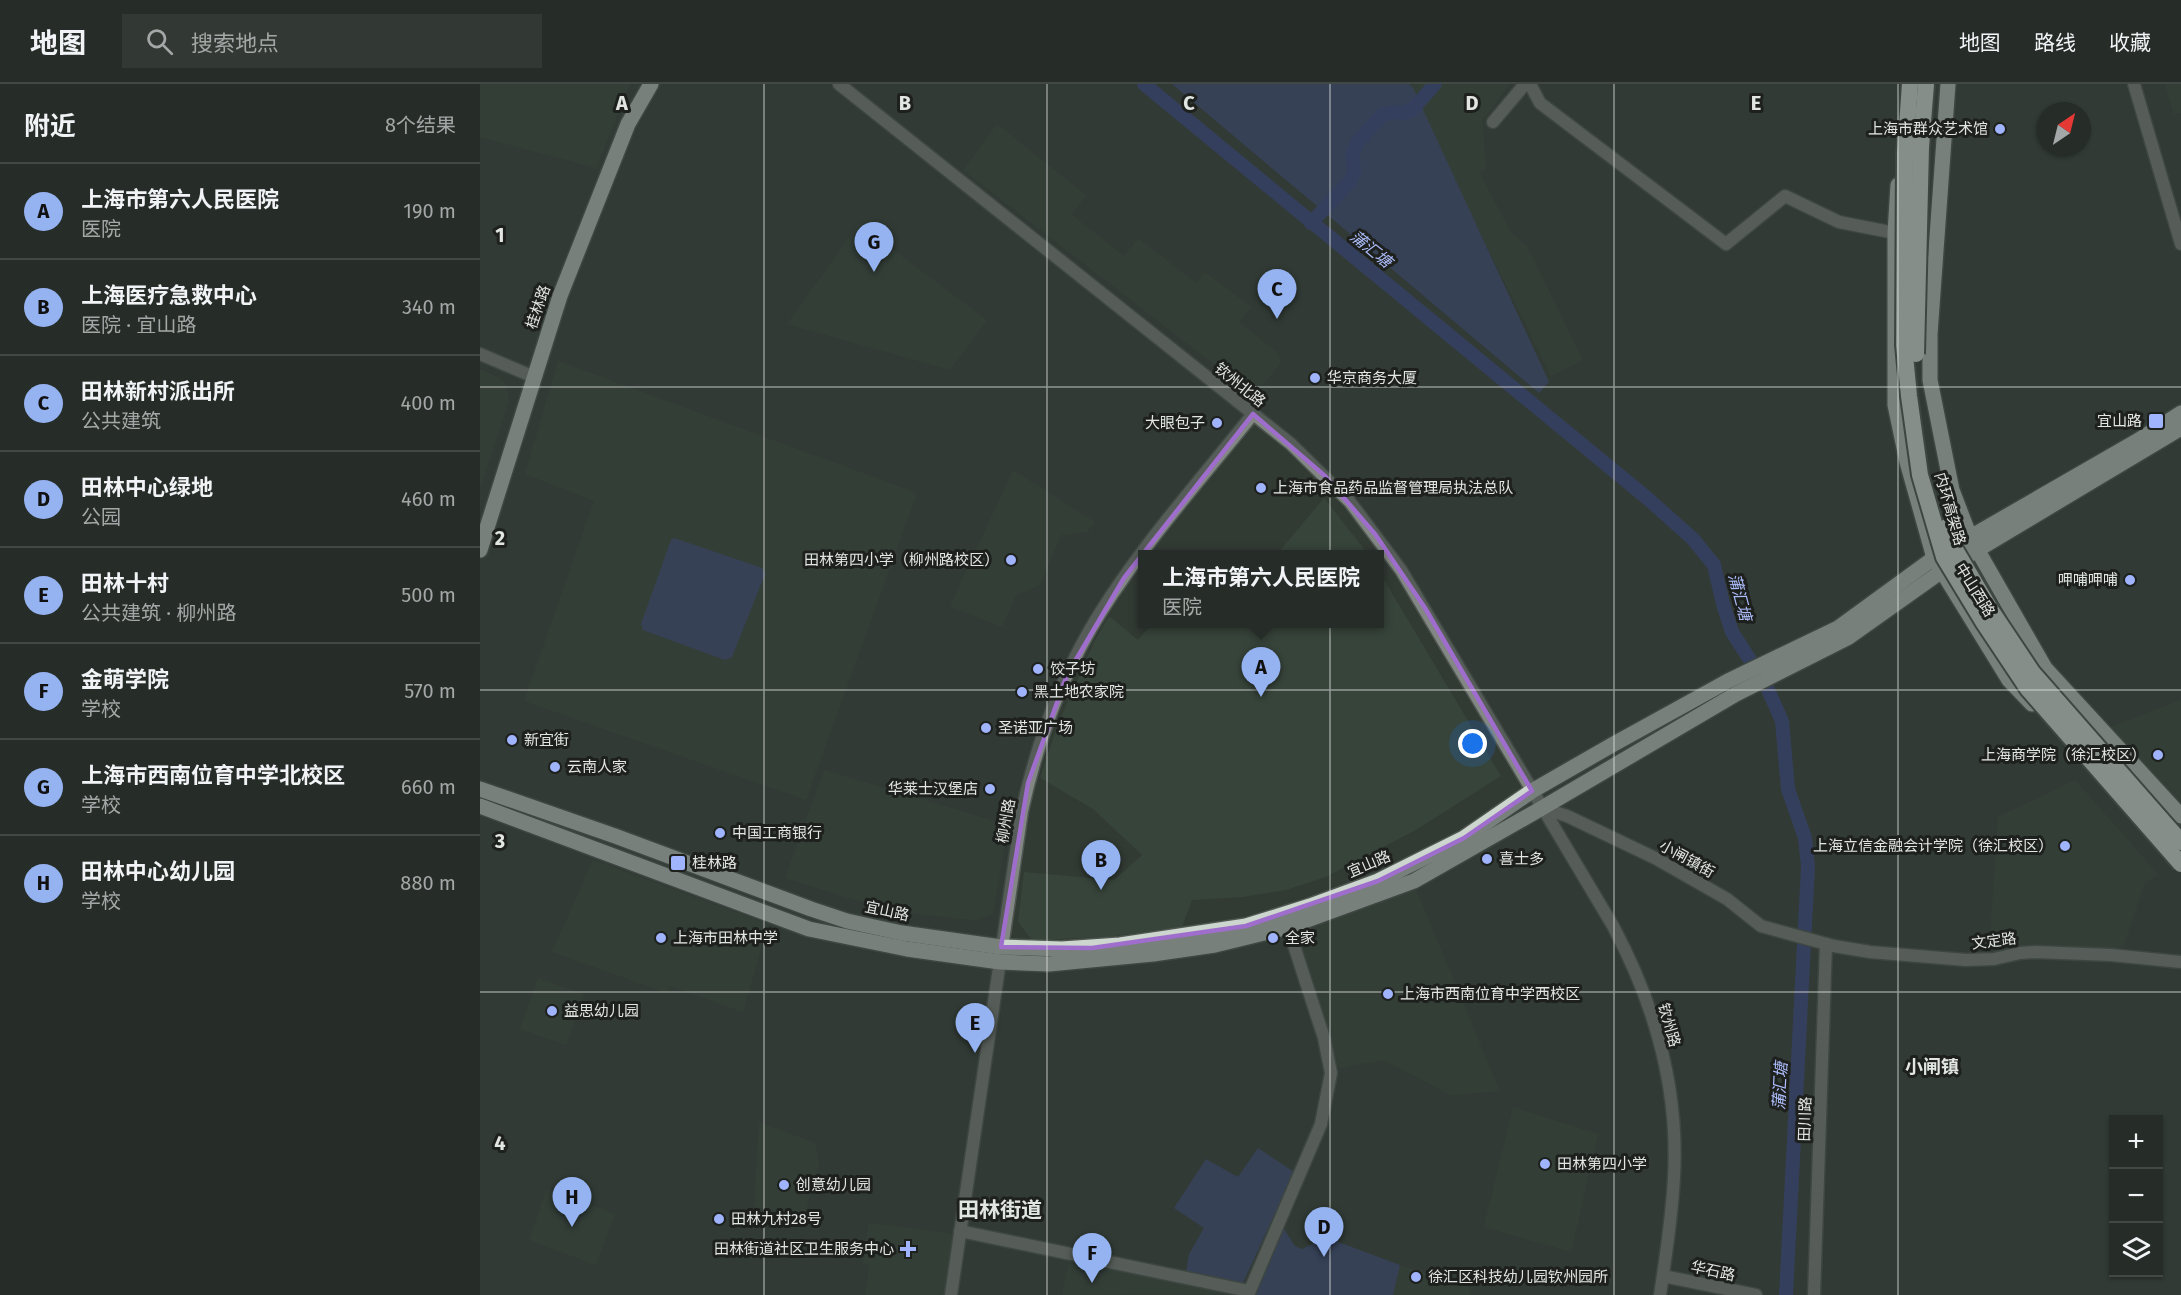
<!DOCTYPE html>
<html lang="zh">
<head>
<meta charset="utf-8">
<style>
	:root { --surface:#262c27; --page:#323833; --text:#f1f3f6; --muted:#a4a7a7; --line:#424844; --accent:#95b2f1 }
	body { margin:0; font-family:"Fira Sans","Noto Sans SC",sans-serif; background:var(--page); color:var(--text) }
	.controls { position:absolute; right:18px; bottom:18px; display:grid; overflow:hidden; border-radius:0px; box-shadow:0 2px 4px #0004 }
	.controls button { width:54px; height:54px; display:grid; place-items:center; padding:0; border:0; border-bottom:2px solid var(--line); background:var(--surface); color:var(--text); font:30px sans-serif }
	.compass { position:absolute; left:1557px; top:18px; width:54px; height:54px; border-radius:50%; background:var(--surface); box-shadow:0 2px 4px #0004; rotate:35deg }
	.you { position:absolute; left:993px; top:660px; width:21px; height:21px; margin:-15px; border:4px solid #fff; border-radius:50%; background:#1a73e8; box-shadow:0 0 0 9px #1a73e833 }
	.badge { display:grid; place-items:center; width:39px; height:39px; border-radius:50%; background:var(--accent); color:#111; font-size:20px; font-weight:700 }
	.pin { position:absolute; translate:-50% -50px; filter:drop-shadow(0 2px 3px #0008) }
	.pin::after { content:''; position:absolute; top:32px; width:21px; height:18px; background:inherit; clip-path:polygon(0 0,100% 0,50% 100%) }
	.popup { position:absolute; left:658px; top:466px; width:246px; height:78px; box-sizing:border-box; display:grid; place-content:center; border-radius:0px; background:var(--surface); filter:drop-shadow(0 2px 4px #0005); font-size:20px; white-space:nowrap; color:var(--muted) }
	.popup b { font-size:22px; color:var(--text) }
	.popup::after { content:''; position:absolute; left:50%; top:100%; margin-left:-12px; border:12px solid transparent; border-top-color:var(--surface) }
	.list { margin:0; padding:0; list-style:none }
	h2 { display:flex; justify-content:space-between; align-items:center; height:78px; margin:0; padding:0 24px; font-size:26px }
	h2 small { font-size:20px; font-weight:400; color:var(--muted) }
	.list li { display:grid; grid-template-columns:39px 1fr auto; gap:18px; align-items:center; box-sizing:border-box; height:96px; padding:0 24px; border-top:2px solid var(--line) }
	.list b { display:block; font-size:22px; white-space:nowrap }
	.list p { margin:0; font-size:20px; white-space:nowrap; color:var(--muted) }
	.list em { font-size:20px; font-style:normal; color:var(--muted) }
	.icon { flex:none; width:33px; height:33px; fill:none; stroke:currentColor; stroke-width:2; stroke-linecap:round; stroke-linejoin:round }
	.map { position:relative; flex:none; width:1701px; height:1211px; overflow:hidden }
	header { display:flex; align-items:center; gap:36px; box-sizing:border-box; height:84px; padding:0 30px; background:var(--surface); border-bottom:2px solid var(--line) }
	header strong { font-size:28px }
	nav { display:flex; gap:33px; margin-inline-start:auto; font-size:21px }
	.search { width:420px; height:54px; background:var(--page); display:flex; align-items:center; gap:15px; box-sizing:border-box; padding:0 21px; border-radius:0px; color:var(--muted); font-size:22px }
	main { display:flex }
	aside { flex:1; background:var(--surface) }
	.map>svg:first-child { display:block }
	.built { fill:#37443a }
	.green { fill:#3d497f }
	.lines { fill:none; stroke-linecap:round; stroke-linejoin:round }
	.river { stroke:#39468e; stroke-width:14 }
	.minor-casing { stroke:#4e5650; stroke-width:15 }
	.major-casing { stroke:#4e5650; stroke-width:18 }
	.minor { stroke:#838784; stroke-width:12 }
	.major { stroke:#cdd5cf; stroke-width:15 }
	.highway-bridge-casing { stroke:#4e5650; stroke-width:20; stroke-linecap:butt }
	.highway-bridge { stroke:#ebf4ed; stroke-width:16 }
	.marked { fill:none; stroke:#9f6dcc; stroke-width:4.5; stroke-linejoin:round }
	.grid { fill:none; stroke:#e2e6e3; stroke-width:1.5; stroke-opacity:0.55 }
	.poi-dot { fill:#a0b3fd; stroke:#1d201d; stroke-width:2 }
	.labels { text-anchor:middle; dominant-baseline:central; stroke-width:6; stroke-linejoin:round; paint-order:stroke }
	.poi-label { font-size:15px; fill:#e2e6e3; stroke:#1d201d; text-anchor:start }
	.street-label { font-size:15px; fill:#e2e6e3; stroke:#1d201d }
	.water-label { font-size:16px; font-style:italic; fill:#acbcfa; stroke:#1d201d }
	.quarter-label { font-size:18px; font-weight:bold; fill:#e2e6e3; stroke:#1d201d }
	.district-label { font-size:21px; font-weight:bold; fill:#e2e6e3; stroke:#1d201d }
	.grid-label { font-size:20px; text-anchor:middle; font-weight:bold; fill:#e2e6e3; stroke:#1d201d; stroke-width:6; stroke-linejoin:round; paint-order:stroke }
</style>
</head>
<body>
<header>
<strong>地图</strong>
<div class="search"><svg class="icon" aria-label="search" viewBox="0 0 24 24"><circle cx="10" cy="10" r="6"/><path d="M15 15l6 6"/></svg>搜索地点</div>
<nav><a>地图</a><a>路线</a><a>收藏</a></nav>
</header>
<main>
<aside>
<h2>附近<small>8个结果</small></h2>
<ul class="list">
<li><span class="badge">A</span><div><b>上海市第六人民医院</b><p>医院</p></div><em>190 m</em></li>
<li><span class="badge">B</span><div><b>上海医疗急救中心</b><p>医院 · 宜山路</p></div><em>340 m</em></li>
<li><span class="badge">C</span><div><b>田林新村派出所</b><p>公共建筑</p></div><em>400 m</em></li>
<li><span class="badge">D</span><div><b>田林中心绿地</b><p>公园</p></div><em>460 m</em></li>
<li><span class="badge">E</span><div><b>田林十村</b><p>公共建筑 · 柳州路</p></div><em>500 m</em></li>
<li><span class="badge">F</span><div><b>金萌学院</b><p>学校</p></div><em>570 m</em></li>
<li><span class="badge">G</span><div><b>上海市西南位育中学北校区</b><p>学校</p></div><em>660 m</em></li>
<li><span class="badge">H</span><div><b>田林中心幼儿园</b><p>学校</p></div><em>880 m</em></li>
</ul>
</aside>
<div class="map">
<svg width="1701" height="1211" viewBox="0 0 1701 1211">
	<rect width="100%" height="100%" fill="#323a34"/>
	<g class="built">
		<path d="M0 0H150L116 84 0 53Z"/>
		<path d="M922 0H1030L1005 33H1002L1006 85 1000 89 1031 149 1047 162 1103 276 1071 292 930 7Z"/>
		<path d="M1685 0H1701V29L1694 30Z"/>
		<path d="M517 40 606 111 592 131 644 172 658 154 716 199 725 188 771 223 759 238 798 269 801 279 782 302 769 305 762 302 483 86Z"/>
		<path d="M379 140 507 236 470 286 307 240Z"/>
		<path d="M78 277 437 409 326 716 44 617 114 417 45 390Z"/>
		<path d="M0 285 20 294 26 300 29 317 0 404Z"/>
		<path d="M533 386 615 438 607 448 581 451 560 501 536 511 522 543 470 522Z"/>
		<path d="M844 414 888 470H797Z"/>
		<path d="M900 489 1021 692 936 746 846 793 806 806 763 813 712 816 701 846 685 845 628 853 552 856 538 838 544 788 634 796 662 771 613 725 560 694 578 640 614 558 629 532 658 556 672 540H900Z"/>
		<path d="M1701 616V715L1699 717 1631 643Z"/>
		<path d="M344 686 528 741 513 830 494 836 437 830 372 815 305 794Z"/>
		<path d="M1595 696 1679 791 1665 798 1643 864 1509 867 1518 733Z"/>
		<path d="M113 776 288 840 263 928 190 902 187 909 72 868Z"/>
		<path d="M936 805 1005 972 1020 1007 971 1011 904 976 859 984 818 848Z"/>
		<path d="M58 894 104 910 86 961 40 945Z"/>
		<path d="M1033 1023 1118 1050 1091 1168 1004 1143Z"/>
		<path d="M279 1038 335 1059 339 1079 325 1130 274 1123Z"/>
		<path d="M67 1105 135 1130 116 1181 49 1156Z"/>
		<path d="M389 1139 473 1150 465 1211H385L390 1181 383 1180Z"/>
		<path d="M589 1177 758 1210 582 1211Z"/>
		<path d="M920 1181 991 1204 989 1211H913Z"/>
	</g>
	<g class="green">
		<path d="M692 0H929L933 4 1069 298 1059 309Z"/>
		<path d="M194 454 282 484 285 490 252 573 245 576 163 546 161 540 191 456Z"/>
		<path d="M778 1064 814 1088 762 1201 706 1189 709 1170 724 1144 694 1124 726 1075 758 1093Z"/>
		<path d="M802 1142 815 1162 822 1165 839 1157 853 1156 920 1181 913 1211H773Z"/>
	</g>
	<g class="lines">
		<g class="river">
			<path d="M664 0 1167 414 1213 455 1234 481 1243 520 1252 548 1285 599 1302 637 1308 705 1325 754 1328 782 1306 1211"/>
			<path d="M831 139 871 96 874 86 872 72 877 59 892 42 902 31 914 28 925 29 933 25 955 0"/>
		</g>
		<defs>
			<g id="minor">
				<path d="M359 0 811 360 870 418 921 486 1133 842C1174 919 1199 1005 1194 1093 1192 1132 1186 1172 1180 1211"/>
				<path d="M1050 0 1060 19 1246 160 1305 112 1359 138 1415 149"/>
				<path d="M1654 0 1701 160"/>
				<path d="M1013 38 1045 0"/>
				<path d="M0 270 54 293"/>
				<path d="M1062 724 1087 732 1175 774 1247 815 1281 842 1354 862 1390 868 1486 876 1514 875 1540 869 1555 868 1631 871 1701 878"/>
				<path d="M480 1147 769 1207"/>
				<path d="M1183 1192 1276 1211"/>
				<path d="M471 1211 542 727C557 658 582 590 620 529 664 459 721 395 773 330"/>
				<path d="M768 1211 841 1040 851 989 844 954 808 843"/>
				<path d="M1334 1211 1346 860"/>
			</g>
			<g id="major">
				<path d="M1468 0 1450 250V296L1472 406 1490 453 1565 584 1701 732"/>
				<path d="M1418 101 1415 149V321L1427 378 1454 474 1529 596 1552 620"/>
				<path d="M0 466 80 212 148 40 171 0"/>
				<path d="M0 705 135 752 331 825 367 837 422 849 521 863 582 865 640 861 766 842 830 822 898 797 984 754 1052 707 1132 661 1248 597 1358 544 1454 474 1657 357 1701 329"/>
				<path d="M0 722 329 845 427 865 520 878 569 880 673 870 735 861 808 843 934 797 1062 724 1256 610 1369 553 1462 487 1701 344"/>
			</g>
		</defs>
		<use href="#minor" class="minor-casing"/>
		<use href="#major" class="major-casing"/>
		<use href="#minor" class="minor"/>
		<use href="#major" class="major"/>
		<defs>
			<g id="highway-bridge">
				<path d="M1430 0 1425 70 1424 261 1429 312 1440 391 1464 473 1504 539 1548 605 1701 780"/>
				<path d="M1436 270 1441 63 1446 0"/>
				<path d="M1467 443 1473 462 1512 528 1552 588 1701 758"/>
			</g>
		</defs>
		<use href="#highway-bridge" class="highway-bridge-casing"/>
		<use href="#highway-bridge" class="highway-bridge"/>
	</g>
	<path d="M0 0H1701V1211H0ZM773 330 845 392 895 450 945 524 1052 707 984 754 898 797 766 842 612 864 521 863 548 699 587 591 644 494Z" fill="#323a34" fill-opacity=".55" fill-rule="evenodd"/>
	<path class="marked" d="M773 330 845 392 895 450 945 524 1052 707 984 754 898 797 766 842 612 864 521 863 548 699 587 591 644 494Z"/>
	<path class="grid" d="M284 0V1211M567 0V1211M850 0V1211M1134 0V1211M1418 0V1211M0 303H1701M0 606H1701M0 908H1701"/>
	<g class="poi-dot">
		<circle cx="1520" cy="45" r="6"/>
		<circle cx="835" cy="294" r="6"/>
		<rect x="1668" y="329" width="16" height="16" rx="3"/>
		<circle cx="737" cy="339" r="6"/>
		<circle cx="781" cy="404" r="6"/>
		<circle cx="531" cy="476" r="6"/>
		<circle cx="1650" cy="496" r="6"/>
		<circle cx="558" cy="585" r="6"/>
		<circle cx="542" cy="608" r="6"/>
		<circle cx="506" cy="644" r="6"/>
		<circle cx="32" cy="656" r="6"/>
		<circle cx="1678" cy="671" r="6"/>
		<circle cx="75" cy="683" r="6"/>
		<circle cx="510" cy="705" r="6"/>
		<circle cx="240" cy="749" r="6"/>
		<circle cx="1585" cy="762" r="6"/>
		<circle cx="1007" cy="775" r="6"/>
		<rect x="190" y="771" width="16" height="16" rx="3"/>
		<circle cx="181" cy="854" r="6"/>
		<circle cx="793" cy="854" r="6"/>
		<circle cx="908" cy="910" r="6"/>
		<circle cx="72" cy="927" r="6"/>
		<circle cx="1065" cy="1080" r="6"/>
		<circle cx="304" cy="1101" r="6"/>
		<circle cx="239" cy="1135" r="6"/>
		<path d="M425 1156h6v6h6v6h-6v6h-6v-6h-6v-6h6z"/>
		<circle cx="936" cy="1193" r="6"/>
	</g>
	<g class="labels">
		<g class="poi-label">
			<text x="1508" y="45" text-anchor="end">上海市群众艺术馆</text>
			<text x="847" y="294">华京商务大厦</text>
			<text x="1662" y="337" text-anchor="end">宜山路</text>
			<text x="725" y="339" text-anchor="end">大眼包子</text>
			<text x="793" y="404">上海市食品药品监督管理局执法总队</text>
			<text x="519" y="476" text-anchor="end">田林第四小学（柳州路校区）</text>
			<text x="1638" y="496" text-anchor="end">呷哺呷哺</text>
			<text x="570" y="585">饺子坊</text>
			<text x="554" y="608">黑土地农家院</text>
			<text x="518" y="644">圣诺亚广场</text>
			<text x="44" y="656">新宜街</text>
			<text x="1666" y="671" text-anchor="end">上海商学院（徐汇校区）</text>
			<text x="87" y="683">云南人家</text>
			<text x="498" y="705" text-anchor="end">华莱士汉堡店</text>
			<text x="252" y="749">中国工商银行</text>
			<text x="1573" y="762" text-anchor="end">上海立信金融会计学院（徐汇校区）</text>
			<text x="1019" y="775">喜士多</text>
			<text x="212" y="779">桂林路</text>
			<text x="193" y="854">上海市田林中学</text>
			<text x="805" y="854">全家</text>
			<text x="920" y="910">上海市西南位育中学西校区</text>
			<text x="84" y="927">益思幼儿园</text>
			<text x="1077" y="1080">田林第四小学</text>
			<text x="316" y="1101">创意幼儿园</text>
			<text x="251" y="1135">田林九村28号</text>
			<text x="414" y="1165" text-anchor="end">田林街道社区卫生服务中心</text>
			<text x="948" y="1193">徐汇区科技幼儿园钦州园所</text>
		</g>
		<g class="street-label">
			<text transform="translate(58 223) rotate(-71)">桂林路</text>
			<text transform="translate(760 301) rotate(39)">钦州北路</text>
			<text transform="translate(1470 425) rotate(74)">内环高架路</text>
			<text transform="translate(1495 506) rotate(58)">中山西路</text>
			<text transform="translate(526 737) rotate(-80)">柳州路</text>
			<text transform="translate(1207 775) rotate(29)">小闸镇街</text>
			<text transform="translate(889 780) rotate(-23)">宜山路</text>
			<text transform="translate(407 827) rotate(12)">宜山路</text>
			<text transform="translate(1514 857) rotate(-7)">文定路</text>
			<text transform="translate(1189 941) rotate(74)">钦州路</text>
			<text transform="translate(1325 1035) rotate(-88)">田川路</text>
			<text transform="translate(1233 1187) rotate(12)">华石路</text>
		</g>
		<g class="water-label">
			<text transform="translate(891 165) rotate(39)">蒲汇塘</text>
			<text transform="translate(1260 513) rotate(75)">蒲汇塘</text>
			<text transform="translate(1300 1002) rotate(-87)">蒲汇塘</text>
		</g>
		<g class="quarter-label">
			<text x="1452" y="983">小闸镇</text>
		</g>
		<g class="district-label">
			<text x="520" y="1126">田林街道</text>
		</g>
	</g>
	<g class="grid-label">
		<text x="142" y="26">A</text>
		<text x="425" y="26">B</text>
		<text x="709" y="26">C</text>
		<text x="992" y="26">D</text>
		<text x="1276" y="26">E</text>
		<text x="20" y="158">1</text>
		<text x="20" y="461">2</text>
		<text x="20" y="764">3</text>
		<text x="20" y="1066">4</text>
	</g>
</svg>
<div class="controls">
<button>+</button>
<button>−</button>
<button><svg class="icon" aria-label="layers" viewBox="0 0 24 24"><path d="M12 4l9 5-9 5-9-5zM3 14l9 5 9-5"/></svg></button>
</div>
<svg class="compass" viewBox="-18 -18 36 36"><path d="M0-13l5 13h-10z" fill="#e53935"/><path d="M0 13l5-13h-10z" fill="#a4a7a7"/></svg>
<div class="you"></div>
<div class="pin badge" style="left:781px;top:613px">A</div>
<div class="popup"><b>上海市第六人民医院</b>医院</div>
<div class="pin badge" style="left:621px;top:806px">B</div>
<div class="pin badge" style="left:797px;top:235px">C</div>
<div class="pin badge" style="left:844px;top:1173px">D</div>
<div class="pin badge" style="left:495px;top:969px">E</div>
<div class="pin badge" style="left:612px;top:1199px">F</div>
<div class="pin badge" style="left:394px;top:188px">G</div>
<div class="pin badge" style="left:92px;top:1143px">H</div>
</div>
</main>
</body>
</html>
